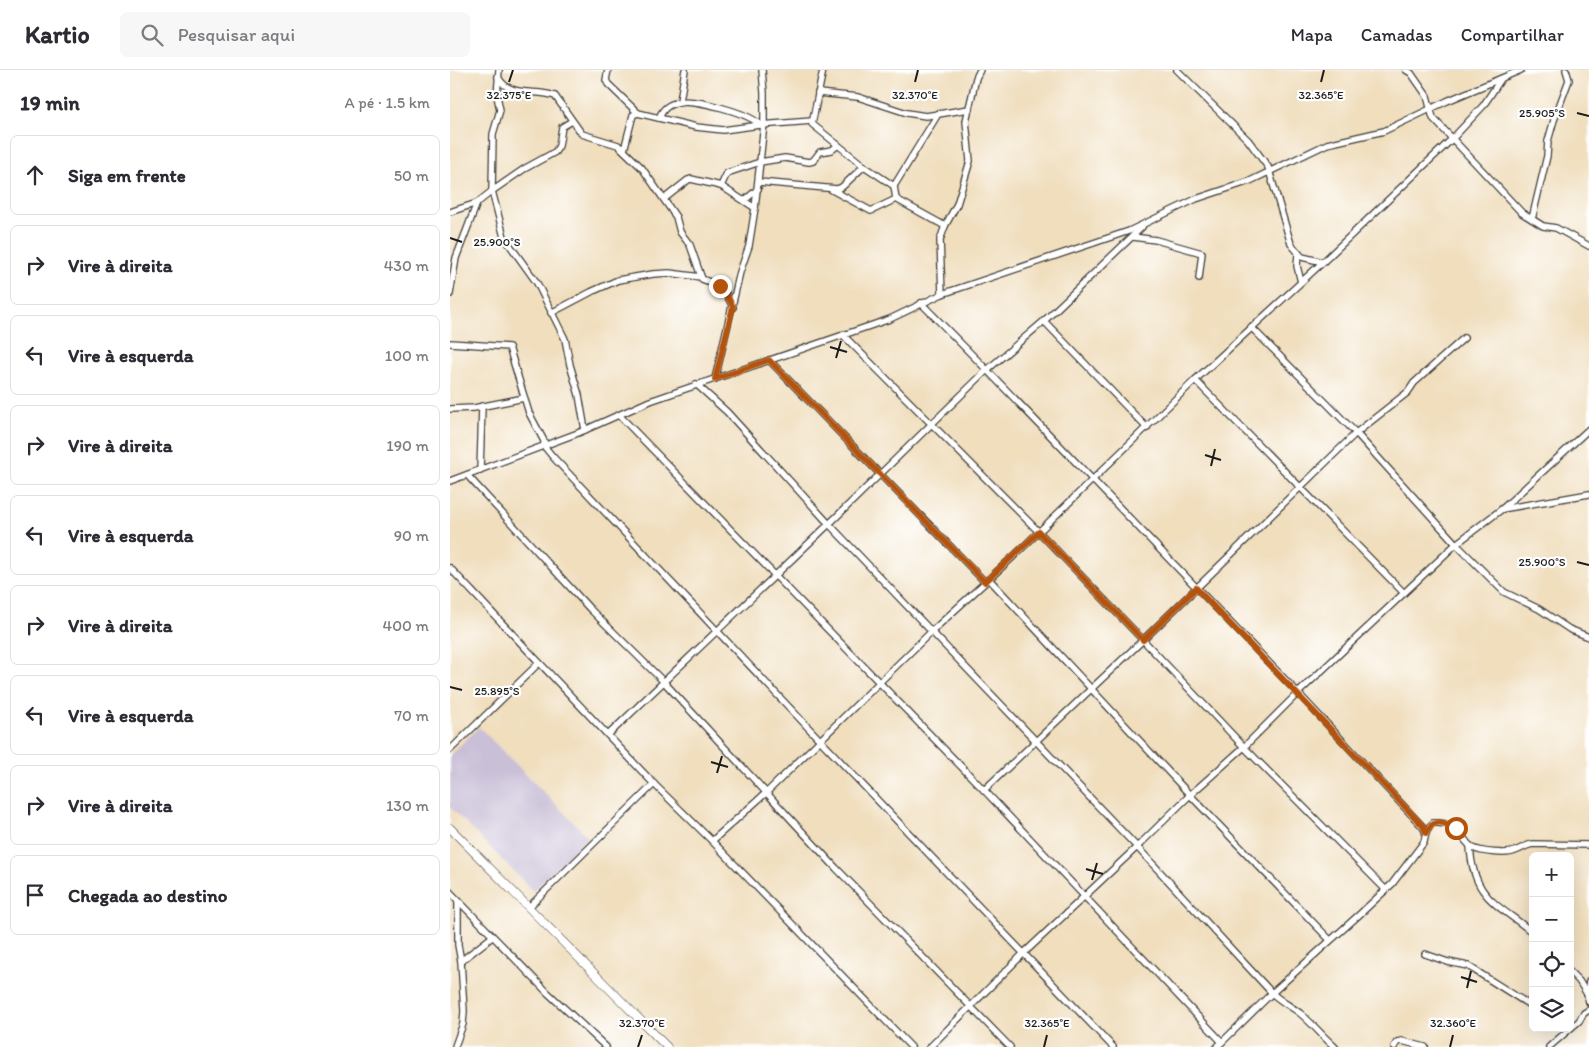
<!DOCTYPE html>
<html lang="pt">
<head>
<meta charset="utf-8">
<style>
	:root { --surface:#fff; --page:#f7f7f7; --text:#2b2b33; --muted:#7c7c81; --line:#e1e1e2 }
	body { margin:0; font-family:Itim,sans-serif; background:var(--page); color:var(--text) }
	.controls { position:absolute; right:15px; bottom:15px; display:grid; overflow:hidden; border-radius:8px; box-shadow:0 5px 20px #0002 }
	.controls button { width:45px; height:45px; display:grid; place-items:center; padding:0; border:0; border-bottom:1px solid var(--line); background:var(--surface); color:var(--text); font:25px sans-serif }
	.stop { position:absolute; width:15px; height:15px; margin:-11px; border:4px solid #b45309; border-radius:50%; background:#fff }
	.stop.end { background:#b45309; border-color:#fff; box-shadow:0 1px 5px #0008 }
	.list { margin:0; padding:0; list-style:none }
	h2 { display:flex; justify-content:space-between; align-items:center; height:65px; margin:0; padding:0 20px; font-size:21px }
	h2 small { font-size:16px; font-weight:400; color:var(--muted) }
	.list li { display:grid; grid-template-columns:32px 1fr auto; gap:15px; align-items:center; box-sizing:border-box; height:80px; margin:0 10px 10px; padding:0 10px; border:1px solid var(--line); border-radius:8px }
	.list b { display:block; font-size:19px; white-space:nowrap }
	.list em { font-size:16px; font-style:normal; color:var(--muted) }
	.icon { flex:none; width:28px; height:28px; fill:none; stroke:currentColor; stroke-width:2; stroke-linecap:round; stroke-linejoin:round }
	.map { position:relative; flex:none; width:1139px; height:977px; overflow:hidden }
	header { display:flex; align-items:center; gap:30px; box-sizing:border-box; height:70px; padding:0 25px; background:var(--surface); border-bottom:1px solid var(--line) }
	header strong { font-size:24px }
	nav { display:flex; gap:28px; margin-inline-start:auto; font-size:18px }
	.search { width:350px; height:45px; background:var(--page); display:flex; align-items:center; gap:12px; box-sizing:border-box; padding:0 18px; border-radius:8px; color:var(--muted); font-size:19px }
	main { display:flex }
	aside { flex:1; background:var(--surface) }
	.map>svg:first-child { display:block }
	.industrial { fill:#c9bfd7 }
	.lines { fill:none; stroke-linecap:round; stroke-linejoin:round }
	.street-casing { stroke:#3c3934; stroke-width:8 }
	.secondary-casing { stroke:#3c3934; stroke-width:9 }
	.street { stroke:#fff; stroke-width:5.5 }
	.secondary { stroke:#fff; stroke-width:8 }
	.route { stroke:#b45309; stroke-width:6 }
	.ticks { fill:none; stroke:#1c1c1c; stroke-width:2 }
	.ticks-label { font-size:12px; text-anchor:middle; fill:#1c1c1c; stroke:#fff; stroke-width:4.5; stroke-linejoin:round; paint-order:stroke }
</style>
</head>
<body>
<header>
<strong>Kartio</strong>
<div class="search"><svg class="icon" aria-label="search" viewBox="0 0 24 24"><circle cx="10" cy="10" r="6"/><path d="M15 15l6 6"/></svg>Pesquisar aqui</div>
<nav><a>Mapa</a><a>Camadas</a><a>Compartilhar</a></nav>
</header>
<main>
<aside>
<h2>19 min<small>A pé · 1.5 km</small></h2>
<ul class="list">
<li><svg class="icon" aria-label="ahead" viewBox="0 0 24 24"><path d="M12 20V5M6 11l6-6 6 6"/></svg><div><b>Siga em frente</b></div><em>50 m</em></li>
<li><svg class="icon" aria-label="right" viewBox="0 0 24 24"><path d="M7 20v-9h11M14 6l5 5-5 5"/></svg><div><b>Vire à direita</b></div><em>430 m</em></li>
<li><svg class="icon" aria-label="left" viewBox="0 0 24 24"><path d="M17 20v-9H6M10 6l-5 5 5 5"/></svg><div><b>Vire à esquerda</b></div><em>100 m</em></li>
<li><svg class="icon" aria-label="right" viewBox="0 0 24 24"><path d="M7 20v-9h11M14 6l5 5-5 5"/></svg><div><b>Vire à direita</b></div><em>190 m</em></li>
<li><svg class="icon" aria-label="left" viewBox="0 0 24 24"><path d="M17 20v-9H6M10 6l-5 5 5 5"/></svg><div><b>Vire à esquerda</b></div><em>90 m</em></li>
<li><svg class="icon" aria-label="right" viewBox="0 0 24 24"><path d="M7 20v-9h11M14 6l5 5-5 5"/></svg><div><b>Vire à direita</b></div><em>400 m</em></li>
<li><svg class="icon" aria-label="left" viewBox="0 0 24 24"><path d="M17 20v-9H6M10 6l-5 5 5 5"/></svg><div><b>Vire à esquerda</b></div><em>70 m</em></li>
<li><svg class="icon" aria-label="right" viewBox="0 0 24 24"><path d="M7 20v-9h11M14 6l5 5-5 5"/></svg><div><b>Vire à direita</b></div><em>130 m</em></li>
<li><svg class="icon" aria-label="arrive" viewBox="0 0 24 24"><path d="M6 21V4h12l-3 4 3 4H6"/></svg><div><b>Chegada ao destino</b></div></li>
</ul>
</aside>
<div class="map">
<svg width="1139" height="977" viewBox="0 0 1139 977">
	<rect width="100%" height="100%" fill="#fff"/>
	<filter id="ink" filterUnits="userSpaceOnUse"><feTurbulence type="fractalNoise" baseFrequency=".02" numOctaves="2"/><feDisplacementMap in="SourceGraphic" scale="10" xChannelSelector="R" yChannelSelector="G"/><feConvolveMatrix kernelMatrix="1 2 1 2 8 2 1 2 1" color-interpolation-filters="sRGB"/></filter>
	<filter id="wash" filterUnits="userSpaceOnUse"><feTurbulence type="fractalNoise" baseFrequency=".0096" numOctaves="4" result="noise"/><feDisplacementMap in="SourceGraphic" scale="20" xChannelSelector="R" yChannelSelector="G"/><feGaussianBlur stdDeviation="1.12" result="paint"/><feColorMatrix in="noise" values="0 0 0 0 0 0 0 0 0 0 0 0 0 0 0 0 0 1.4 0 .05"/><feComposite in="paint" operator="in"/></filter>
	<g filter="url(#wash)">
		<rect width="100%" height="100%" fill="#f0debd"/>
		<path class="industrial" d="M29 657 138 767 83 821 0 737V685Z"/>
	</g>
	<g filter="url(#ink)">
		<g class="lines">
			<defs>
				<g id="street">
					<path d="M49 0 47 26 50 40 43 64 42 121 54 167 87 213 115 269 120 295 129 325 135 360"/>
					<path d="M158 0 156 10 158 14 188 43 246 57 273 60 310 55 362 51"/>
					<path d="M373 0 362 54 414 96 444 116"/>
					<path d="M727 0 798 70 818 97 841 174 852 187 873 192"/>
					<path d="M956 0 961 3 977 26 983 48 1072 143 1093 156 1106 158 1139 176"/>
					<path d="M48 7C59 28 86 19 105 26L132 64 168 75 192 98 226 147 230 162 240 175 252 209 270 216 274 220 283 237"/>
					<path d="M368 23 408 27 457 43 476 46 519 39"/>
					<path d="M230 31 235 0"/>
					<path d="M209 48C213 38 219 34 229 32 243 28 300 43 310 55"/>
					<path d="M174 80 183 45 188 43"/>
					<path d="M309 112 387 119 392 117 414 96"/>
					<path d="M271 116 277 103 310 92 335 88 359 92 363 91 370 82 382 80 388 75"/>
					<path d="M382 120 421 141 446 129"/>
					<path d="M214 129 238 110 241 109 271 116 305 138"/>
					<path d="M446 129 444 116 488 44"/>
					<path d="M446 129 495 156"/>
					<path d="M295 130 308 119"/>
					<path d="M0 142 27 133 42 121 74 99 105 82 109 76 112 57 122 51"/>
					<path d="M1082 149 1097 86 1098 71 1104 50 1119 10 1116 0"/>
					<path d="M683 167 706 170 752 183 749 208"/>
					<path d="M848 184 847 196 851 212"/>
					<path d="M0 224 6 188 27 133"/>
					<path d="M492 224 490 170 495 156 507 134 520 91 516 51 526 8 530 0"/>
					<path d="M471 233 537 300 848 623 973 757 976 763 974 772 942 814 910 844 822 923 767 977"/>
					<path d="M101 243 141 222 168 210 203 204 219 203 251 207"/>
					<path d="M594 251 697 358"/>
					<path d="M801 257 906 363 1006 474 1054 522 1089 539 1119 559 1139 567"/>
					<path d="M393 265 589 462 693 570 794 677 936 820"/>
					<path d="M0 273 59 277 79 343 94 371V376L103 387 369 669 663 977"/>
					<path d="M319 290 535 512"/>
					<path d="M265 309 290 202 299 176 305 138 314 54V23L312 0"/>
					<path d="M745 310 954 523"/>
					<path d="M246 314 277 342 379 454 687 777 822 923C831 932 841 936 851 944 863 954 873 967 885 977"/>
					<path d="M0 339 24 338 74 328"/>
					<path d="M169 345 534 720 772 972"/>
					<path d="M30 400 32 336"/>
					<path d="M17 405 140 539 213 611 386 798 560 977"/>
					<path d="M0 411 128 363 200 331 440 249 492 224 679 161 746 129 800 111 877 74 934 61 997 31 1071 0"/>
					<path d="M1052 439 1139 424"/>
					<path d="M0 498 204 714 262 771 461 977"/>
					<path d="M539 509 740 725 880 870"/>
					<path d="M158 665 379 454 537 300 594 251 692 157"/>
					<path d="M0 680 89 593"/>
					<path d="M534 720 693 570 906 363 958 322 964 313 1014 268"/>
					<path d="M976 763 980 756 983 753C998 752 1007 758 1015 770 1018 774 1019 776 1023 778 1031 782 1057 785 1065 781 1072 779 1075 775 1083 774L1139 775"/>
					<path d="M262 771 317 722 481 562 564 486 745 310 873 192 1003 68 1033 36 1051 9"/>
					<path d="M1020 776C1023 829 1047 833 1083 863"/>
					<path d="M0 822 98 923 156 977"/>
					<path d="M79 837 204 714"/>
					<path d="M975 884 998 892 1018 896 1083 937"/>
					<path d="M11 891 42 867"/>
					<path d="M1120 902 1129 911 1137 924"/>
					<path d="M1139 911 1137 924 1139 932"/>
					<path d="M5 976 13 954 14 941 11 891 8 875V831"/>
					<path d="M480 977 573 884 687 777 740 725 794 677 848 623 1006 474 1052 439 1139 359"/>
					<path d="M944 977 947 972 952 971 975 977"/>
					<path d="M1099 977 1129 951 1134 943 1139 940"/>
				</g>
				<path id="secondary" d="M0 758 217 977"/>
			</defs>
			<use href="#street" class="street-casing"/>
			<use href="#secondary" class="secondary-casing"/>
			<use href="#street" class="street"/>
			<use href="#secondary" class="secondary"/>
		</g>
	</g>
	<g class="lines" filter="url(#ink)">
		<path class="route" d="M270 216 274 220 283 237 265 309 319 290 535 512 589 462 693 570 746 518 973 756 976 763C983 748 992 752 1006 758"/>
	</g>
	<path class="ticks" d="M59 12 63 0M465 12 468 0M871 12 874 0M1127 43 1139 46M0 168 12 172M380 277 397 282M386 288 391 271M755 385 771 390M761 396 765 379M1127 492 1139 495M0 617 12 620M261 692 278 697M267 703 272 686M636 799 653 804M642 810 647 793M1011 907 1027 912M1017 918 1021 901M188 977 192 965M594 977 597 965M1000 977 1003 965"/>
	<g class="ticks-label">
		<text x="59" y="29">32.375°E</text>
		<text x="465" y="29">32.370°E</text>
		<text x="871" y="29">32.365°E</text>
		<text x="1092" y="47">25.905°S</text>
		<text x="47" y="176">25.900°S</text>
		<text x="1092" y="496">25.900°S</text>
		<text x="47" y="625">25.895°S</text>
		<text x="192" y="957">32.370°E</text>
		<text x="597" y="957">32.365°E</text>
		<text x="1003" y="957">32.360°E</text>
	</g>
</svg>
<div class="controls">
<button>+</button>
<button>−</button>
<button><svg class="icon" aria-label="locate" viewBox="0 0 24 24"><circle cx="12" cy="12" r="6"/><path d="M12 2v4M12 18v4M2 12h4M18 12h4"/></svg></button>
<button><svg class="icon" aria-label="layers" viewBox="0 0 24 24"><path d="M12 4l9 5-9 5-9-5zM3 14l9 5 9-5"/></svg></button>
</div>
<div class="stop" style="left:1006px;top:758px"></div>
<div class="stop end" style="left:270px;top:216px"></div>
</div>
</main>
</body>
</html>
